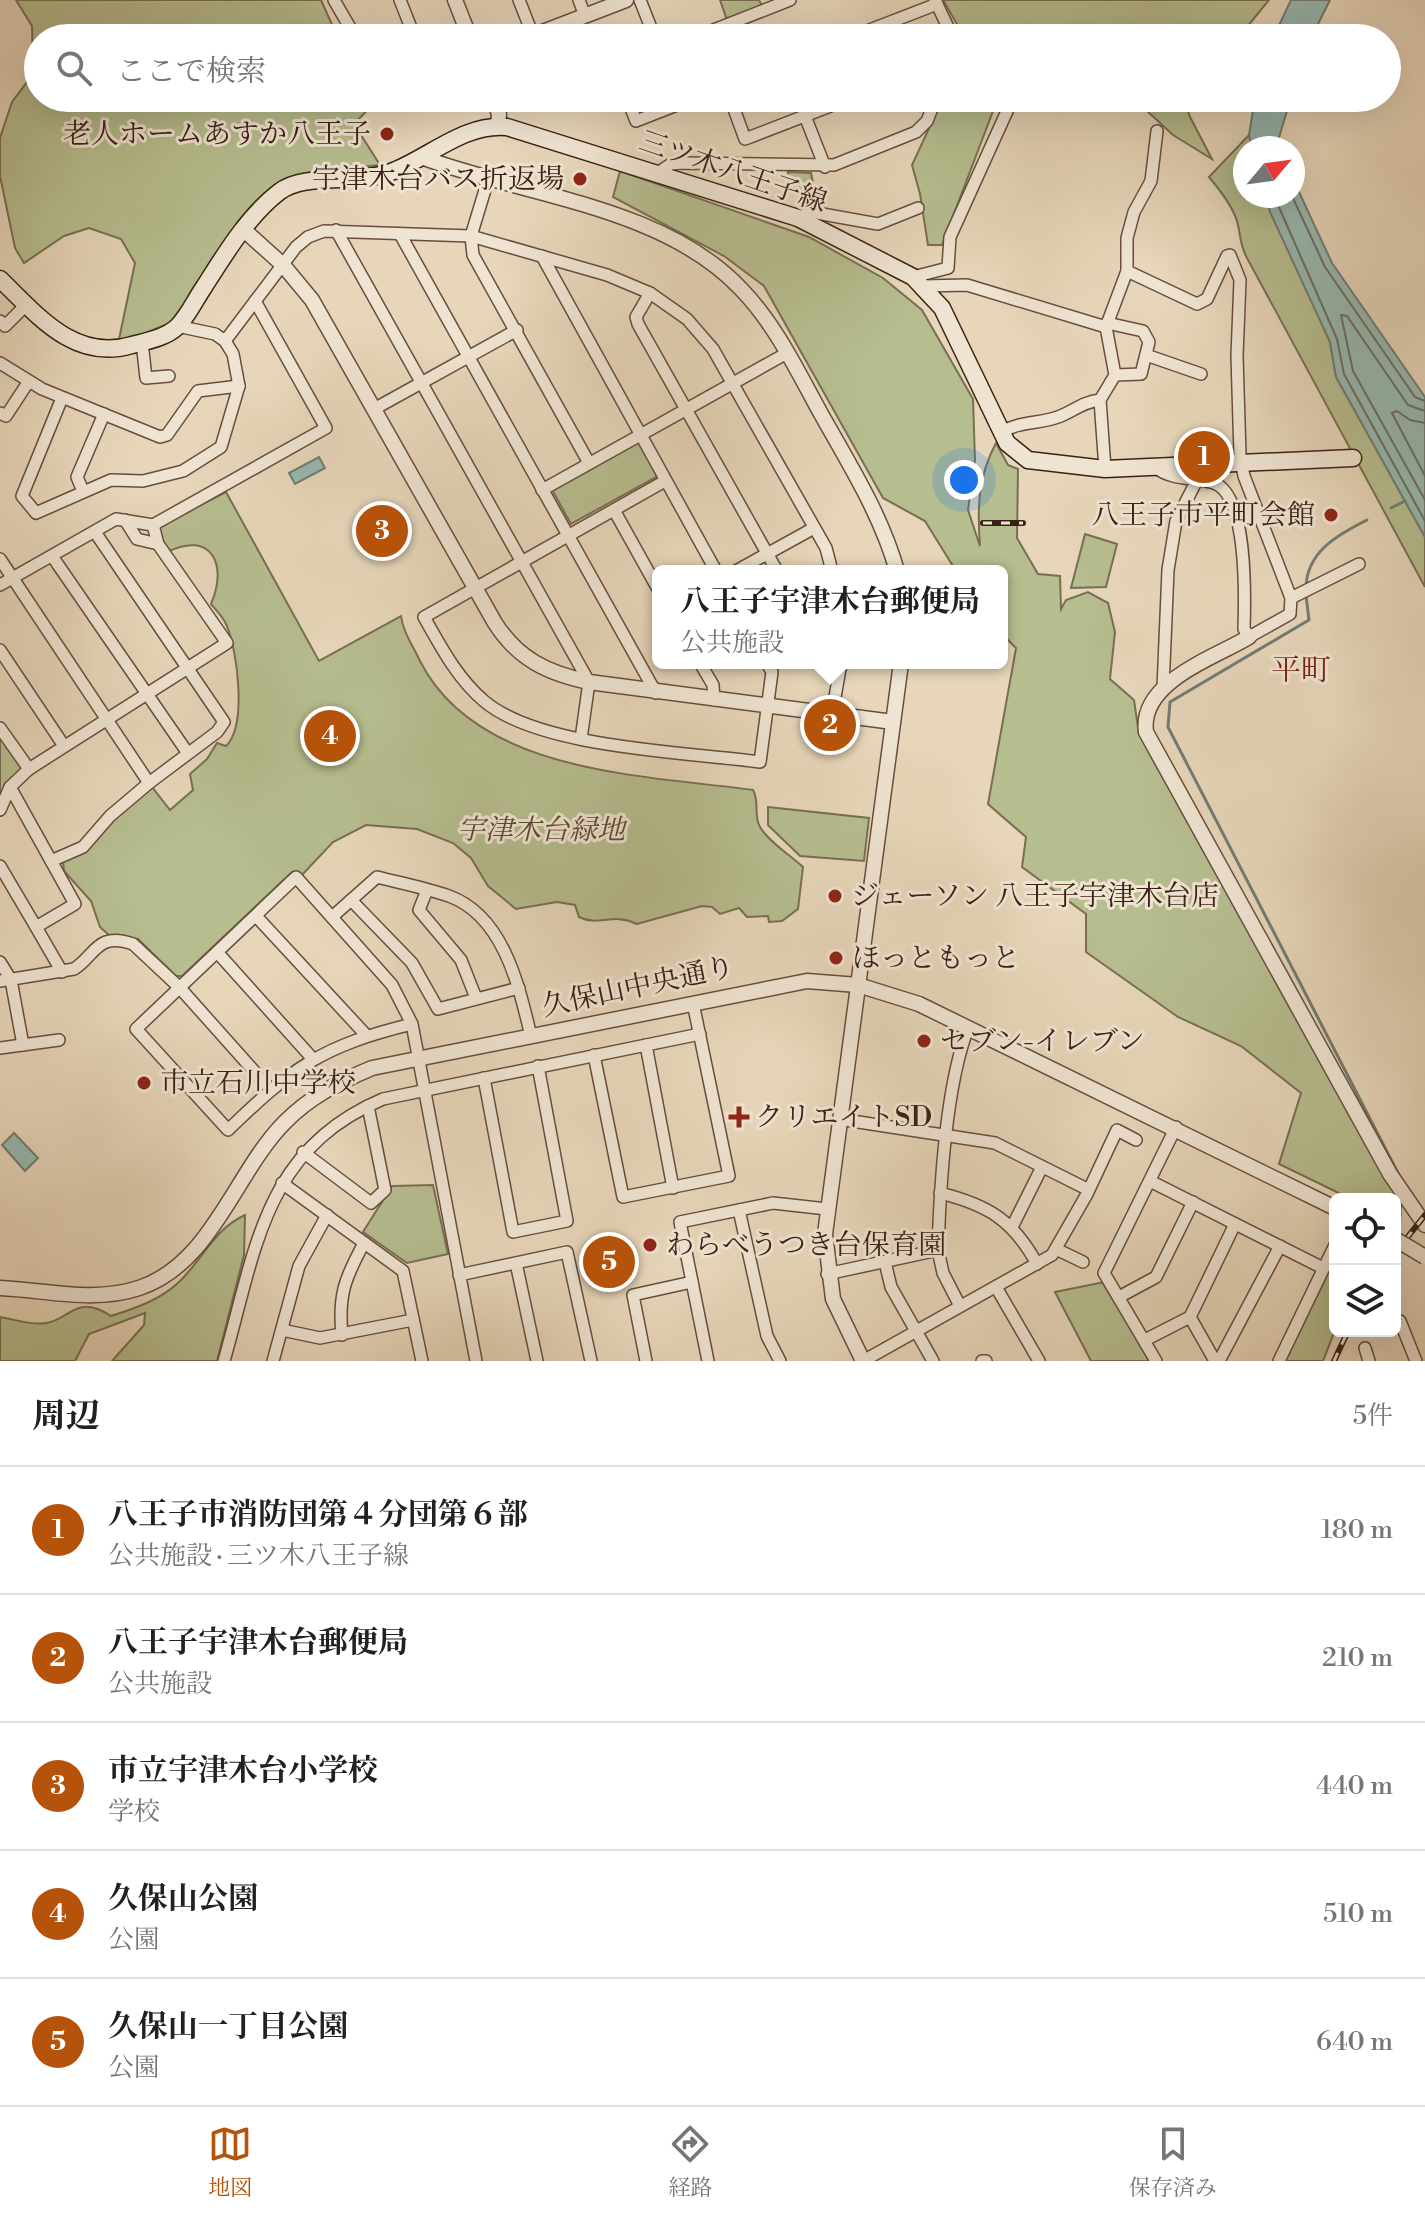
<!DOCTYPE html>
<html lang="ja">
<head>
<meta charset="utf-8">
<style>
	:root { --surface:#fff; --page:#f2f2f2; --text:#202124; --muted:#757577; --line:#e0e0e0; --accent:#b45309 }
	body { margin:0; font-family:"Libre Bodoni","Noto Serif JP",serif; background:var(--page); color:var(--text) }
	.controls { position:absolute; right:24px; bottom:24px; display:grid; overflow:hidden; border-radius:12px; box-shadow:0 8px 32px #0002 }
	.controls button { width:72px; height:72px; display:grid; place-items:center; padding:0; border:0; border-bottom:2px solid var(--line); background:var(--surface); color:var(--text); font:40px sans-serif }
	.compass { position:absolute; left:1233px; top:136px; width:72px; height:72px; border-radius:50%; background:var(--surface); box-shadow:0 8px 32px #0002; rotate:61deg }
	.you { position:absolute; left:964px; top:480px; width:28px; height:28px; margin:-20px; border:6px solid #fff; border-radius:50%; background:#1a73e8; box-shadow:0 0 0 12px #1a73e833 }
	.badge { display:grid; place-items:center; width:52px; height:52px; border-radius:50%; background:var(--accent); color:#fff; font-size:26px; font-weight:700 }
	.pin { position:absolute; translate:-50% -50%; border:4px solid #fff; box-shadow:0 2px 8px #0006 }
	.popup { position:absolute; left:652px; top:565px; width:356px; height:104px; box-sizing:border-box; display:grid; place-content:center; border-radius:12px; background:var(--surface); filter:drop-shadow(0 2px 6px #0005); font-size:26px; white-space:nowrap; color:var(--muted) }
	.popup b { font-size:30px; color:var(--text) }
	.popup::after { content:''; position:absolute; left:50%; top:100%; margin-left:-16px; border:16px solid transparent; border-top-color:var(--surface) }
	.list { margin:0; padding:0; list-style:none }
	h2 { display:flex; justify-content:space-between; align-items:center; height:104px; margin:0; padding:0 32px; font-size:34px }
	h2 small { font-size:26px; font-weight:400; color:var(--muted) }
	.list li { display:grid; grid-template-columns:52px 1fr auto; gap:24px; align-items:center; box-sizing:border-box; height:128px; padding:0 32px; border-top:2px solid var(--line) }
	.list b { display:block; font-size:30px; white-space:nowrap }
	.list p { margin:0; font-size:26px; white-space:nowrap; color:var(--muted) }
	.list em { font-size:26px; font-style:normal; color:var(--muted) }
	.icon { flex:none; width:44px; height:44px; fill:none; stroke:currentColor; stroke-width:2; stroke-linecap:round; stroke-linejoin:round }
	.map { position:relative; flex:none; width:1425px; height:1361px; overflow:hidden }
	.search { position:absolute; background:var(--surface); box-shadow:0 8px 32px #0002; left:24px; right:24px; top:24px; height:88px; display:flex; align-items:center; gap:20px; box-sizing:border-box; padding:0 28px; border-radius:44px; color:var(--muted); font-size:30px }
	.sheet { height:744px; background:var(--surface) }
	nav { display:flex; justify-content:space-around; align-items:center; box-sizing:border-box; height:112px; border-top:2px solid var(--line); background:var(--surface); font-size:22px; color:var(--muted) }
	nav a { display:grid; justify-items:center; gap:4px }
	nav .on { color:var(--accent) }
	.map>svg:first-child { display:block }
	.green { fill:#b6bd8f; stroke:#786f52; stroke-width:2 }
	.water { fill:#97b9b1; stroke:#727c73; stroke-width:2 }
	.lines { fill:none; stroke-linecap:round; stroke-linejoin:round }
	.shore { stroke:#696d63; stroke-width:2 }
	.stream { stroke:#727c73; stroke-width:3 }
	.minor-casing { stroke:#664e3e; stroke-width:14 }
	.tertiary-casing { stroke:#664e3e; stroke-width:17 }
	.secondary-casing { stroke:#3b2115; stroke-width:19 }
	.minor { stroke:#efe4d2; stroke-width:11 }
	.tertiary { stroke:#efe4d2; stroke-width:14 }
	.secondary { stroke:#efe4d2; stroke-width:16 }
	.rail-casing { stroke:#3b2115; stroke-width:6 }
	.rail { stroke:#efe4d2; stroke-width:3; stroke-dasharray:9; stroke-linecap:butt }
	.tertiary-bridge-casing { stroke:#664e3e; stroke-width:17; stroke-linecap:butt }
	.tertiary-bridge { stroke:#efe4d2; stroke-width:14 }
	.poi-dot { fill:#8f2418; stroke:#efe4d2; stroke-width:3 }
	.labels { text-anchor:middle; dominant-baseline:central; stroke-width:6; stroke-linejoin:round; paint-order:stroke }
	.poi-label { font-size:28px; fill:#3b2115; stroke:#efe4d2; text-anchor:start }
	.street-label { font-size:28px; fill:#3b2115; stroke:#efe4d2 }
	.park-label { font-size:28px; font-style:italic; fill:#5a4834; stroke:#efe4d2 }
	.neighbourhood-label { font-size:30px; fill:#7a1f14; stroke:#efe4d2 }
</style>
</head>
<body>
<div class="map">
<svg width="1425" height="1361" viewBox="0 0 1425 1361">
	<rect width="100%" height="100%" fill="#e7d6ba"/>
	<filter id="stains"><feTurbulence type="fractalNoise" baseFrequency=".0025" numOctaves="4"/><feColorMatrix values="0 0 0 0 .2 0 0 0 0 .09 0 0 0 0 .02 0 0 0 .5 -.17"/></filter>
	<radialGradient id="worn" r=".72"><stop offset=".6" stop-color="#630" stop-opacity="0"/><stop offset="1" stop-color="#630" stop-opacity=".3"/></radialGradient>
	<g class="green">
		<path d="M16 0H321L338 38H38V98H379L354 124 380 165 310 172 265 195 170 323 118 344 135 263 121 239 89 228 64 236 24 263 15 248 0 176V138L12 102 33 74 32 26Z"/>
		<path d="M720 0H759L762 6 727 20Z"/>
		<path d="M943 0H1269L1238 38H965Z"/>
		<path d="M943 98H998L942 245H928L920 194 912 165Z"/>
		<path d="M1133 98H1184L1190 117 1212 159 1173 135Z"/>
		<path d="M1249 135 1252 148H1245V196H1266L1330 342 1336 377 1425 537V587L1247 258C1239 243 1241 235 1237 221 1232 205 1220 190 1209 177Z"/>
		<path d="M620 171 809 237 883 278 922 310 973 399 975 460 968 510 980 546C977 509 978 476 996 443L1008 465 1018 469 1017 538 1038 574 1060 576 1061 609 1066 600 1088 592 1108 603 1115 632 1110 679 1134 700 1139 734 1401 1205 1400 1223 1395 1220V1199H1351L1279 1164 1301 1093 1241 1046 1178 1017 1086 952V914L1022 867 1026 837 988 804 1016 648 1002 634V571H956L925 521 883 498 764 286 724 256 613 197Z"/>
		<path d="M788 172 811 173 815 193 789 189Z"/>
		<path d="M638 439 658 476 571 524 551 488Z"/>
		<path d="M226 492 319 661 401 616C403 632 413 646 420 661 477 774 644 775 753 790 760 802 753 815 760 827 769 842 790 855 803 867L798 909 782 921 769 922 768 916 747 917 739 908 720 914 712 907 702 906 637 924C613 912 598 927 579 917L575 905 557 902 516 909 488 886 471 858 453 843 417 829 366 825 333 842 301 876 292 872 182 976H176L138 939 111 937 100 927 91 901 64 871 63 862 86 851 114 817 152 787 170 810 193 790 190 774 207 759 217 743 226 746C247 726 238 651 226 624 223 617 216 610 211 604 228 565 212 530 167 552L157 527Z"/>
		<path d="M1085 534 1117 544 1106 587 1071 588Z"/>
		<path d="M0 728 29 769 0 810Z"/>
		<path d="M768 807 869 818 864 861 800 856 768 825Z"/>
		<path d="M433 1185 448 1254 407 1263 363 1232 392 1186Z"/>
		<path d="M245 1215 244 1255 217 1361H112L144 1325 145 1313 89 1334 75 1361H0V1317C13 1319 33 1326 46 1323 70 1320 75 1293 111 1316 136 1308 160 1300 179 1282 203 1259 214 1229 245 1215Z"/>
		<path d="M1335 1247V1330L1323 1361H1285Z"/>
		<path d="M616 1252 620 1266 600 1272 598 1257Z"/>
		<path d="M1109 1281 1156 1361H1091L1055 1292Z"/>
	</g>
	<g class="water">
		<path d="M1291 0H1330L1311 38H1273Z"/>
		<path d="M1255 98H1291L1277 144 1279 148H1252L1249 135Z"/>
		<path d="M1293 179 1332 263 1425 397V537L1336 377 1330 342 1270 212 1266 196H1293Z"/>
		<path d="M319 457 325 468 295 484 289 473Z"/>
		<path d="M14 1133 38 1158 25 1171 2 1145Z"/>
	</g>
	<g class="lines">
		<g class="shore">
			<path d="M1274 196 1337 339 1344 374 1425 521"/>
			<path d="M1292 196 1325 267 1415 397 1425 401"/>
			<path d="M1425 411 1408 405 1347 316 1341 315 1353 371 1425 500"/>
			<path d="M1425 423 1410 420 1397 411 1392 413 1425 476"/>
		</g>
		<g class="stream">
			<path d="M1391 508 1405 501"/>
			<path d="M1306 587C1307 552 1337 535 1367 520"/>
			<path d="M1306 595 1309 620 1170 702 1168 727 1399 1175"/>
		</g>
		<defs>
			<g id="minor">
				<path d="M334 0 356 38"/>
				<path d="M400 0 415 38"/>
				<path d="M519 0 534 38"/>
				<path d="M579 0 585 16"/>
				<path d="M640 0 655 38"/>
				<path d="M935 0 953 38"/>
				<path d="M693 38 790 0"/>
				<path d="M849 38 937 4"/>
				<path d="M627 98 636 121 695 98"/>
				<path d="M730 98 745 139 851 98"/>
				<path d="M805 116 825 167"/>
				<path d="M659 172 671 164 682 163 834 165 916 132 927 121 936 98"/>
				<path d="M488 180 471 236 473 255 589 463"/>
				<path d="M798 218 811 212 878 224 918 208"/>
				<path d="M336 230 589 682 581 739"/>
				<path d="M400 234 656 693"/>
				<path d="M542 256 716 571"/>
				<path d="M1127 271 1197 304 1207 299 1227 256 1230 255 1240 280 1237 356 1240 455 1244 476 1291 598 1290 614 1249 637 1244 629C1245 598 1248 495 1214 483 1194 477 1172 481 1155 467"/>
				<path d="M913 277 948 268 950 237 1013 98"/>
				<path d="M924 286 967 285 1106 327"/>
				<path d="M650 293 636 317 638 324 777 571"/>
				<path d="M0 321 5 326 26 305"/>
				<path d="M1107 323 1143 331 1149 342 1141 374 1115 375"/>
				<path d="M225 341 296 247 308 237 324 231 471 236 607 275 650 293 687 319 713 349 826 548 832 571"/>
				<path d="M142 342 146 378 169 376"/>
				<path d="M1146 355 1201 374"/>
				<path d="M0 363 42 389 160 437 167 435 198 391 239 386"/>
				<path d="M62 398 22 496 36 513 111 480 143 481 183 471 221 447 239 386 233 354 225 341 215 334 177 326"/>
				<path d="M374 409 517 330"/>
				<path d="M0 413 6 416 29 381"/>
				<path d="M1002 432C1020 421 1039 424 1058 417 1074 411 1082 402 1100 400"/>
				<path d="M1105 469 1100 400 1115 375 1106 327 1127 271V238L1134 212 1151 181 1157 131"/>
				<path d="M665 481 424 617C441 647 457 678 484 701 539 748 686 752 760 762L772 672 767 663"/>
				<path d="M542 490 787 353"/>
				<path d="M83 491 77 477 104 414"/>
				<path d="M614 510 658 589"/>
				<path d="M125 520 137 539 158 544"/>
				<path d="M153 525 326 428 255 301"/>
				<path d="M52 556 187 752"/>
				<path d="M0 559 149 783 217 732 224 722 95 532"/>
				<path d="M736 571 814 528"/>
				<path d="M0 585 116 519 153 525 158 544 227 643 29 769 10 787 0 810"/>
				<path d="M1291 598 1359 564"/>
				<path d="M0 650 64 746"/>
				<path d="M700 663 713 685 714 700"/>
				<path d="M1163 688 1168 570 1176 521 1197 480"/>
				<path d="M832 714 841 663"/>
				<path d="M0 728 29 769"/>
				<path d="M10 787 75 904 36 927 62 972"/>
				<path d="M51 861 83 847 110 816 149 783"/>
				<path d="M0 866 36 927"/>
				<path d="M427 890 419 910 461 960 476 998"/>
				<path d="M351 900 412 963 438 1009 519 988"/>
				<path d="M256 916 366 1035"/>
				<path d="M332 917 377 877C401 883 426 888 449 896 504 916 519 987 531 1036"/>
				<path d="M217 952 312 1058"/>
				<path d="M0 962 11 980 23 1045"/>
				<path d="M0 981 74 969C95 956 97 931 133 944L180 988 270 1089"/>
				<path d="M412 1024C322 1046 293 1067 228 1130L136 1029 296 877 392 985 412 1024 476 1361"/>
				<path d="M646 1045 673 1188"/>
				<path d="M0 1048 59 1040"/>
				<path d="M594 1055 623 1197 729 1176 693 1003"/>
				<path d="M484 1078 513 1232 567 1221 538 1066"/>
				<path d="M839 1119 995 1143 1087 1189"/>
				<path d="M303 1152 371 1203 385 1190 368 1106"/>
				<path d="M1150 1181 1323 1268"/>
				<path d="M282 1183 403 1271 422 1361"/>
				<path d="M940 1193C988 1205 1013 1220 1037 1264"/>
				<path d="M739 1210 767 1336 780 1361"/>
				<path d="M1012 1227 1042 1167"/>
				<path d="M938 1250 943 1273 960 1306"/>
				<path d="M1058 1250 1083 1262"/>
				<path d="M885 1262 891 1287 933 1361"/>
				<path d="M516 1263 537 1361"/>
				<path d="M827 1274 938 1250C940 1186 946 1086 968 1028"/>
				<path d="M459 1275 567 1252 591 1361"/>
				<path d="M996 1287 1039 1361"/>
				<path d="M1119 1297 1156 1277 1193 1202"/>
				<path d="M1400 1321 1416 1361"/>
				<path d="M282 1330 320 1338 413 1320"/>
				<path d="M342 1335C338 1295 345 1278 364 1243"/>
				<path d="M1145 1340 1190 1317"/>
				<path d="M1365 1348 1369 1361"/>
				<path d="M224 1361C256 1249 264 1149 383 1099L700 1034"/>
				<path d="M273 1361 299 1266 327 1215"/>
				<path d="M646 1361 633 1295 692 1282"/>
				<path d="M708 1361 680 1222 773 1203 827 1209"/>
				<path d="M863 1361 1052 1255 1087 1194 1117 1130 1136 1140"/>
				<path d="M982 1361H986"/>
				<path d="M1156 1361 1104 1273 1176 1127"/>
				<path d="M1215 1361 1190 1317 1235 1224"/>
				<path d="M1219 1361 1280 1246"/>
				<path d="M1279 1361 1335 1245"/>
			</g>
			<g id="tertiary">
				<path d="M455 0 470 38"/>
				<path d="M527 38 626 0"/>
				<path d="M493 98 499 114 498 126"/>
				<path d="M424 158C527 196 664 207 741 289 775 324 797 370 820 412 849 464 881 514 897 571"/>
				<path d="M244 230 283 265 312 300 495 623C518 659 547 673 589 682L893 722"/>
				<path d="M1249 637C1214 658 1139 682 1146 732L1390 1174 1425 1225"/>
				<path d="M0 1288C46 1290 94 1303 139 1288 212 1264 235 1172 285 1122 311 1096 339 1082 372 1068L807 981 858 985 919 1004 1335 1208"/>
				<path d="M863 1361 833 1299 825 1234 901 663"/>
			</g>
			<path id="secondary" d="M0 279C38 316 75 362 132 345 147 341 165 338 177 327 188 316 195 300 204 287 225 254 248 216 279 192 305 171 360 186 396 170 432 155 466 123 507 127L798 218 913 277 942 308 1007 443 1028 460 1105 469 1353 458"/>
		</defs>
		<use href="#minor" class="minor-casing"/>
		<use href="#tertiary" class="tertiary-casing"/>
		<use href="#secondary" class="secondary-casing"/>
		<use href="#minor" class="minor"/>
		<use href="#tertiary" class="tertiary"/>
		<use href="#secondary" class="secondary"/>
		<defs>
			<g id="rail">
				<path d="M983 523H1023"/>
				<path d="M1395 1253 1425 1215"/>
				<path d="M1334 1361 1348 1331"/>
			</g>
		</defs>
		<use href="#rail" class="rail-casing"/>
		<use href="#rail" class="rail"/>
		<defs>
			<path id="tertiary-bridge" d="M1395 1239 1425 1257"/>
		</defs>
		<use href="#tertiary-bridge" class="tertiary-bridge-casing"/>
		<use href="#tertiary-bridge" class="tertiary-bridge"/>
	</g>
	<g class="poi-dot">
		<circle cx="387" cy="134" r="8"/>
		<circle cx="580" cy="179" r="8"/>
		<circle cx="1331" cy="515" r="8"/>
		<circle cx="835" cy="896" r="8"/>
		<circle cx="836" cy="958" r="8"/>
		<circle cx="924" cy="1041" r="8"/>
		<circle cx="144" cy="1083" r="8"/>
		<path d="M735 1105h8v8h8v8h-8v8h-8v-8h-8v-8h8z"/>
		<circle cx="650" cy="1245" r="8"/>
	</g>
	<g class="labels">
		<g class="poi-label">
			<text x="371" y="134" text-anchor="end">老人ホームあすか八王子</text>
			<text x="564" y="179" text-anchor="end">宇津木台バス折返場</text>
			<text x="1315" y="515" text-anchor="end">八王子市平町会館</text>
			<text x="851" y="896">ジェーソン 八王子宇津木台店</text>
			<text x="852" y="958">ほっともっと</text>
			<text x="940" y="1041">セブン-イレブン</text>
			<text x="160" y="1083">市立石川中学校</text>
			<text x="755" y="1117">クリエイトSD</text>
			<text x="666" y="1245">わらべうつき台保育園</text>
		</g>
		<g class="street-label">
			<text transform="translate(733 172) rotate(19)">三ツ木八王子線</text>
			<text transform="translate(638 987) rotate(-12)">久保山中央通り</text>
		</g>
		<g class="park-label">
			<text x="541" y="830">宇津木台緑地</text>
		</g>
		<g class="neighbourhood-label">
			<text x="1301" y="671">平町</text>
		</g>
	</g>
	<rect width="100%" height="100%" filter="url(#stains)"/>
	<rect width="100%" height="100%" fill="url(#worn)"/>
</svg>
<div class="controls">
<button><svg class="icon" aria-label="locate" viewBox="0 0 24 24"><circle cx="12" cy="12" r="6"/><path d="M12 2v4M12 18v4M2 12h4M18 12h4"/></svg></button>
<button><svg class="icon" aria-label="layers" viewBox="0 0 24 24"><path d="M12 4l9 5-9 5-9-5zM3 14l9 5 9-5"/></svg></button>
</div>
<svg class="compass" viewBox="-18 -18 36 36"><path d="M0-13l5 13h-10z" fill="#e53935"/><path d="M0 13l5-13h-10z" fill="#757577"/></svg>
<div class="you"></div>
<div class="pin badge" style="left:1204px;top:457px">1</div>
<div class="pin badge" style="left:830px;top:725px">2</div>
<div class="popup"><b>八王子宇津木台郵便局</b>公共施設</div>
<div class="pin badge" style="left:382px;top:531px">3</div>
<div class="pin badge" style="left:330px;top:736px">4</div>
<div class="pin badge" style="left:609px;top:1262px">5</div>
<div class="search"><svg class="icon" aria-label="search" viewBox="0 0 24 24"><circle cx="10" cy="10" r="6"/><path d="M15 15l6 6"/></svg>ここで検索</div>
</div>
<section class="sheet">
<h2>周辺<small>5件</small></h2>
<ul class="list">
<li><span class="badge">1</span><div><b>八王子市消防団第４分団第６部</b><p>公共施設 · 三ツ木八王子線</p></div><em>180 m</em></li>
<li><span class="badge">2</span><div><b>八王子宇津木台郵便局</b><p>公共施設</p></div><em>210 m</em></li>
<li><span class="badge">3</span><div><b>市立宇津木台小学校</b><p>学校</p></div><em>440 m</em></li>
<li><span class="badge">4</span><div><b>久保山公園</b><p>公園</p></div><em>510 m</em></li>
<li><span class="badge">5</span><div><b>久保山一丁目公園</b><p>公園</p></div><em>640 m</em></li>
</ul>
</section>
<nav>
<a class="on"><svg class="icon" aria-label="map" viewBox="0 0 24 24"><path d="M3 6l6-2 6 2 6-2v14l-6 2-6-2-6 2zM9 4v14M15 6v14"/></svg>地図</a>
<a><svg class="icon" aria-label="directions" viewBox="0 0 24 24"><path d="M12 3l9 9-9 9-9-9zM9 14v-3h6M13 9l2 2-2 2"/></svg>経路</a>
<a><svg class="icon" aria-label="saved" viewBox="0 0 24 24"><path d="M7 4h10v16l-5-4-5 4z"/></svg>保存済み</a>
</nav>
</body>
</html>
